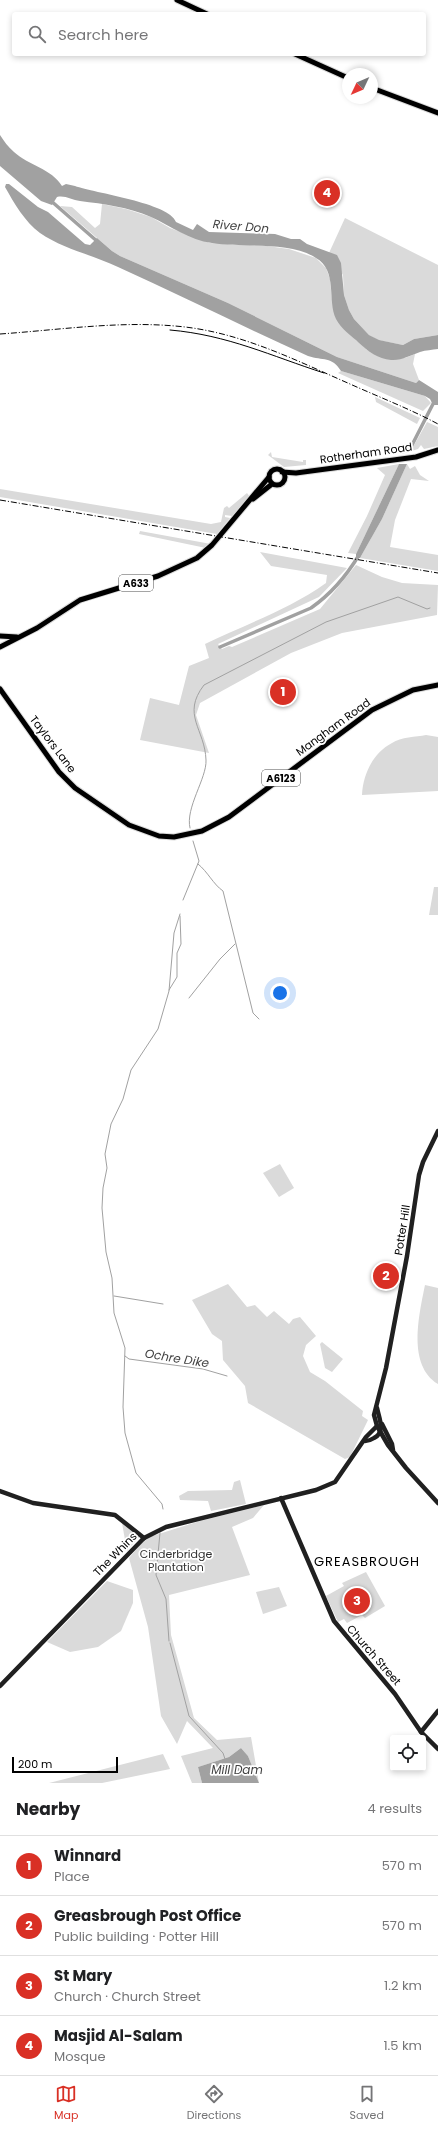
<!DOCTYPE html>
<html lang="en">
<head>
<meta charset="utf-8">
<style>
	:root { --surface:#fff; --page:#f2f2f2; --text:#202124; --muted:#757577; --line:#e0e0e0; --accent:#d93025 }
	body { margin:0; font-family:Poppins,sans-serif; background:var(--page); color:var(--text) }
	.controls { position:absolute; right:12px; bottom:12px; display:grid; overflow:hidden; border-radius:4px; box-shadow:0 2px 6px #0003 }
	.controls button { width:36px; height:36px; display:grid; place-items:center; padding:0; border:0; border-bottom:1px solid var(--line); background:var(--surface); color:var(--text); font:20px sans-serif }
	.compass { position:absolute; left:342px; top:68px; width:36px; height:36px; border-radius:50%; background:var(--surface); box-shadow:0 2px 6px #0003; rotate:226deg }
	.scale { position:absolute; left:12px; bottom:10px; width:106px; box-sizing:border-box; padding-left:4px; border:2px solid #000; border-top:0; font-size:11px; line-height:14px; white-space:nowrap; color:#000; -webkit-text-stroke:3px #fff; paint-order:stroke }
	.you { position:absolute; left:280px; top:993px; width:14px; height:14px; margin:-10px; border:3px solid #fff; border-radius:50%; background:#1a73e8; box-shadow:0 0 0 6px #1a73e833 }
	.badge { display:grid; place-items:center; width:26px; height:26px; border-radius:50%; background:var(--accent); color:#fff; font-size:13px; font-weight:700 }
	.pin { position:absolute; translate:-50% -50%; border:2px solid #fff; box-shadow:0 1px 4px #0006 }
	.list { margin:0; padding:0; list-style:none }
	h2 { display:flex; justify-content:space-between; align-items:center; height:52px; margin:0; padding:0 16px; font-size:17px }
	h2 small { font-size:13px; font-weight:400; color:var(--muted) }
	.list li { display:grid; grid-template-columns:26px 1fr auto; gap:12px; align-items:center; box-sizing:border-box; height:60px; padding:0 16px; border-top:1px solid var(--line) }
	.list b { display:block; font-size:15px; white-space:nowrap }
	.list p { margin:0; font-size:13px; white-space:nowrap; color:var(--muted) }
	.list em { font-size:13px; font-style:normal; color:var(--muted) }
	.icon { flex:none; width:22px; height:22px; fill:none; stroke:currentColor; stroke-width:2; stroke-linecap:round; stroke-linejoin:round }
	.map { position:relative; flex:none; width:438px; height:1783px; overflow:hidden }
	.search { position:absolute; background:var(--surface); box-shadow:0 2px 6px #0003; left:12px; right:12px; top:12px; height:44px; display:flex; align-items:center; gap:10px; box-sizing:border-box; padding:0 14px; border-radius:4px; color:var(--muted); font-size:15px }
	.sheet { height:292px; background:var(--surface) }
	nav { display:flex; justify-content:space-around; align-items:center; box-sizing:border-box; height:56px; border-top:1px solid var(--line); background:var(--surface); font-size:11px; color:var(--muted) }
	nav a { display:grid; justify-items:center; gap:2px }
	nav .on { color:var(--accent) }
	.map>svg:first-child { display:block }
	.green { fill:#dadada }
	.water { fill:#a1a1a1 }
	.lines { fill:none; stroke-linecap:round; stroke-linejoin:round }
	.stream { stroke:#a1a1a1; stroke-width:1 }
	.canal { stroke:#a1a1a1; stroke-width:3.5 }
	.primary-casing { stroke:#dbdbdb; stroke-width:7 }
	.secondary { stroke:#202020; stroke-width:4.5 }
	.primary { stroke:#000; stroke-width:5 }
	.tram { stroke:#000; stroke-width:1 }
	.rail { stroke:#000; stroke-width:1; stroke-dasharray:6 2 1 2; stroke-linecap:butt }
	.labels { text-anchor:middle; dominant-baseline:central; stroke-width:3.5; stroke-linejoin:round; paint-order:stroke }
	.shield { fill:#fff; stroke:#4c4c4c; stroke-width:1 }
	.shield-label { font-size:10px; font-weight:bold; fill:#000 }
	.street-label { font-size:11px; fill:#000; stroke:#fff }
	.park-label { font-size:11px; fill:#313131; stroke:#fff }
	.water-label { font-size:12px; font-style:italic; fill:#424242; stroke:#fff }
	.quarter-label { font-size:13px; letter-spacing:1px; fill:#000; stroke:#fff }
</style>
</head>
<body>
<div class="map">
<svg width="438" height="1783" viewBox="0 0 438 1783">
	<rect width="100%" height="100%" fill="#fff"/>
	<g class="green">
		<path d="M102 204 126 209 151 217 170 228 210 243 267 246 289 249 316 258 326 268 330 279 332 300 356 340 367 350 405 358 415 354 413 364 419 380 416 383 337 357 228 303 120 256 112 251 60 206 72 207 95 228 100 224Z"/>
		<path d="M345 218 438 265V335L414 339 403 345 378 340 369 335 354 319 349 310 344 295 343 275 329 253Z"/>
		<path d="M341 371 425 396 431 403 423 411 338 373Z"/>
		<path d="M375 397 420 418 417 424 376 402Z"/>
		<path d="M427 422 438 427V446L424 449 421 445 418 449 402 454 404 449 413 447Z"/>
		<path d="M271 452 272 457 303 462V460H306V465L284 467 268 455Z"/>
		<path d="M399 464 356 554 348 553 367 516 385 475 377 468Z"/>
		<path d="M407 464 410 469 415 466 420 475 429 481 411 479 395 520 390 547 438 555V571L360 558 382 519Z"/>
		<path d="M0 489 211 524 221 522 224 508 227 506 229 508 247 493 250 497 232 516 225 515V517L230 518 217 534 0 497Z"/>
		<path d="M140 531 211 544 206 548 139 534Z"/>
		<path d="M260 552 347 568 319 597 218 644 222 649 229 646 232 647 320 609 356 565 382 577 402 583 438 585 437 615 342 633 291 653 200 703 196 715 209 753 140 740 150 698 179 705 189 666 209 658 205 644C246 624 288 610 326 583L327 575 271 566Z"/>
		<path d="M426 735 438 737V791L362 795C363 774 373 753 392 743 401 737 416 737 426 735Z"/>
		<path d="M434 887H438V915H429Z"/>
		<path d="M280 1164 294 1188 279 1197 263 1173Z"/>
		<path d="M228 1284 247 1307 255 1305 267 1317 274 1311 289 1324 293 1319 300 1317 316 1336 306 1345 303 1356 310 1372 325 1381 363 1411 362 1416 368 1420 350 1457 345 1459 248 1403 245 1386 223 1360 222 1341 212 1334 192 1300Z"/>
		<path d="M425 1285 438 1288V1384C407 1365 419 1315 425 1285Z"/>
		<path d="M322 1342 343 1359 332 1372 325 1368 320 1344Z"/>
		<path d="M240 1480 246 1504 211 1511 208 1501 180 1500 179 1496 188 1491 232 1490 234 1482Z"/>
		<path d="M264 1505 253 1518 232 1527 250 1575 169 1595 171 1635 194 1718 217 1740 251 1737 259 1783 248 1756 241 1748 229 1757 198 1767 202 1783H192L181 1756 213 1748 187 1721 177 1744 161 1716 148 1627 129 1558 146 1538 200 1521Z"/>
		<path d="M122 1523 139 1537 127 1551Z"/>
		<path d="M366 1572 385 1606 365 1618 362 1615 347 1623 344 1619 338 1622 326 1596 344 1586 342 1583Z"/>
		<path d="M107 1581 133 1590V1603L121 1631 98 1647 70 1652 47 1642Z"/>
		<path d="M279 1587 287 1606 263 1614 256 1592Z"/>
		<path d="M163 1754 170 1769 102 1783H49Z"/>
	</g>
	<g class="water">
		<path d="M0 135C4 141 8 147 14 152 28 165 52 169 62 186L66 184 75 186C94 193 170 203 176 222L193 230 197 224 209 232 275 234 291 239H300L307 244 337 255 341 263 344 295 349 310 354 319 369 335 379 340 403 345 414 339 438 335V349C432 350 426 350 420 352 411 355 401 361 391 360 378 359 368 351 359 343 352 336 341 329 336 319 327 300 338 271 316 258 290 241 242 248 212 243 189 240 171 226 151 217 128 207 104 204 80 201 72 200 65 195 57 197L52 205 41 201 0 166Z"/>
		<path d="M6 184H9L38 207 48 212 85 244 90 245 97 238 112 251 120 256 228 303 337 357 416 383 419 380 438 392V405H433L430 399 425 396 341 371C332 356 323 361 308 356 244 327 182 296 118 267 93 255 63 249 40 233 25 222 14 203 5 187Z"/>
		<path d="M399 464H407L382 519 360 558H356V554Z"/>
		<path d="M241 1748 248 1756 259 1783H202L198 1767 229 1757Z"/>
	</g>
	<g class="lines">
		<g class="stream">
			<path d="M190 828C185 808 207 778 206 760 205 729 181 715 204 685L326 622 398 597 427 609 430 608"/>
			<path d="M198 864C208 872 213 884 223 891L253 1013 259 1019"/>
			<path d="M183 900 199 861 193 841"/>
			<path d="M169 990 177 977V953L181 944 180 916"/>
			<path d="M189 998 220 959 235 944"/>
			<path d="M114 1296 163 1304"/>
			<path d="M125 1356 129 1359 203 1369 227 1376"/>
			<path d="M163 1509 162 1504 136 1473 125 1433 123 1407 125 1348 114 1313 112 1278 106 1252 102 1208 103 1188 107 1168 105 1154 111 1124 123 1099 131 1070 158 1029 169 991 174 933 180 914"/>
			<path d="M160 1533 156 1575 166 1599 169 1641"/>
			<path d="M170 1643 189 1716 223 1753 225 1759"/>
		</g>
		<g class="canal">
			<path d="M50 200 98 242"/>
			<path d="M411 447 434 402"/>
			<path d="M220 647 311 608C331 594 347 575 359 555"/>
		</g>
		<defs>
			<g id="primary">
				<path d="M177 0 207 14"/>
				<path d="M295 54 348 78"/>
				<path d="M372 88 438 113"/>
				<circle cx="277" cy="477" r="8"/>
				<path d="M282 472 296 473 416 457 438 450"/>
				<path d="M253 499 272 484"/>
				<path d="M0 636 17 637"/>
				<path d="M0 647 37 628 80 600 158 576 197 558 212 545 269 477"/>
				<path d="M0 689 59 772 75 788 129 825 159 836 174 837 202 831 229 817 372 710 413 690 438 685"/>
			</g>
		</defs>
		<use href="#primary" class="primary-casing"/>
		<g class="secondary">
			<path d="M438 1131 423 1162 419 1175 407 1256 386 1368 374 1415 377 1426 388 1445 406 1468 438 1503"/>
			<path d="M382 1424 392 1444 393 1450"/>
			<path d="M365 1441C369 1441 371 1440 374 1438 386 1432 379 1418 377 1408"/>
			<path d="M0 1491 33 1503 115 1515 144 1538"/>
			<path d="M281 1498 334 1621 395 1694 421 1732 438 1749"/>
			<path d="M0 1686 144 1538 166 1527 316 1490 335 1482 366 1437 377 1426"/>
			<path d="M421 1732 438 1711"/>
		</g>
		<use href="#primary" class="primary"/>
		<path class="tram" d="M170 330C228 335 271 356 324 373"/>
		<g class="rail">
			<path d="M0 334C58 330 117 321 175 326 238 331 293 359 350 384 379 397 410 409 438 424"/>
			<path d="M0 500 438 573"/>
		</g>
	</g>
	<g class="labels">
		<g class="shield">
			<rect x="119" y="575" width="34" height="16" rx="3"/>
			<rect x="262" y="770" width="38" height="16" rx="3"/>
		</g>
		<g class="shield-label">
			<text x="136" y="583">A633</text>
			<text x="281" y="778">A6123</text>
		</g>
		<g class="street-label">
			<text transform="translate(366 453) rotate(-8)">Rotherham Road</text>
			<text transform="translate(333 727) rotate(-36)">Mangham Road</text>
			<text transform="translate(53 744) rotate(53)">Taylors Lane</text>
			<text transform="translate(402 1230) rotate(-81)">Potter Hill</text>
			<text transform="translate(115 1554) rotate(-45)">The Whins</text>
			<text transform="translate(374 1655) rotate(49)">Church Street</text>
		</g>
		<g class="park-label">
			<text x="176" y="1554">Cinderbridge<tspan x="176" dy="13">Plantation</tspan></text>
		</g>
		<g class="water-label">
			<text transform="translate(241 226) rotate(5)">River Don</text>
			<text transform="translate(177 1358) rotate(9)">Ochre Dike</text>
			<text x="237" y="1769">Mill Dam</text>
		</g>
		<g class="quarter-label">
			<text x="367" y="1561">GREASBROUGH</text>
		</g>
	</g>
</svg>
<div class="controls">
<button><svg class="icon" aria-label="locate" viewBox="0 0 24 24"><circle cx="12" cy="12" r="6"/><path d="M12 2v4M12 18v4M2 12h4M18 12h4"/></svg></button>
</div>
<svg class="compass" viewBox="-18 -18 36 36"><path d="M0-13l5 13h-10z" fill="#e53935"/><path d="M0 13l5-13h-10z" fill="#757577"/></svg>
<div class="scale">200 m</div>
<div class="you"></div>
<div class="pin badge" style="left:283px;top:692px">1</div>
<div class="pin badge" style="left:386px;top:1276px">2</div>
<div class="pin badge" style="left:357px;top:1601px">3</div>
<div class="pin badge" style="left:327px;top:193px">4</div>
<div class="search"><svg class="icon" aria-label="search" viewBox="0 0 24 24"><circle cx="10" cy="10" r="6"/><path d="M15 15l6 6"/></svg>Search here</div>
</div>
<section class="sheet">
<h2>Nearby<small>4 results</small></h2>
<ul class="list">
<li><span class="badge">1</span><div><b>Winnard</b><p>Place</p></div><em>570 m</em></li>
<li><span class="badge">2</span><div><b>Greasbrough Post Office</b><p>Public building · Potter Hill</p></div><em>570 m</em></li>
<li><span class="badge">3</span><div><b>St Mary</b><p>Church · Church Street</p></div><em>1.2 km</em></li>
<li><span class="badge">4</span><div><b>Masjid Al-Salam</b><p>Mosque</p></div><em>1.5 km</em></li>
</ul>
</section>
<nav>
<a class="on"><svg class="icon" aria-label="map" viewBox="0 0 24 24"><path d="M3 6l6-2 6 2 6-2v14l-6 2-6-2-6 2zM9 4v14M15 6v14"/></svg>Map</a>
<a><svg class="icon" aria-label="directions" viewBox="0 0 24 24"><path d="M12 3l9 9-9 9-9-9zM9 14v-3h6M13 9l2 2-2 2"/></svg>Directions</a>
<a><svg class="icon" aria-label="saved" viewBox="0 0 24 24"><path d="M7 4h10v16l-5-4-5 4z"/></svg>Saved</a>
</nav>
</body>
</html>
